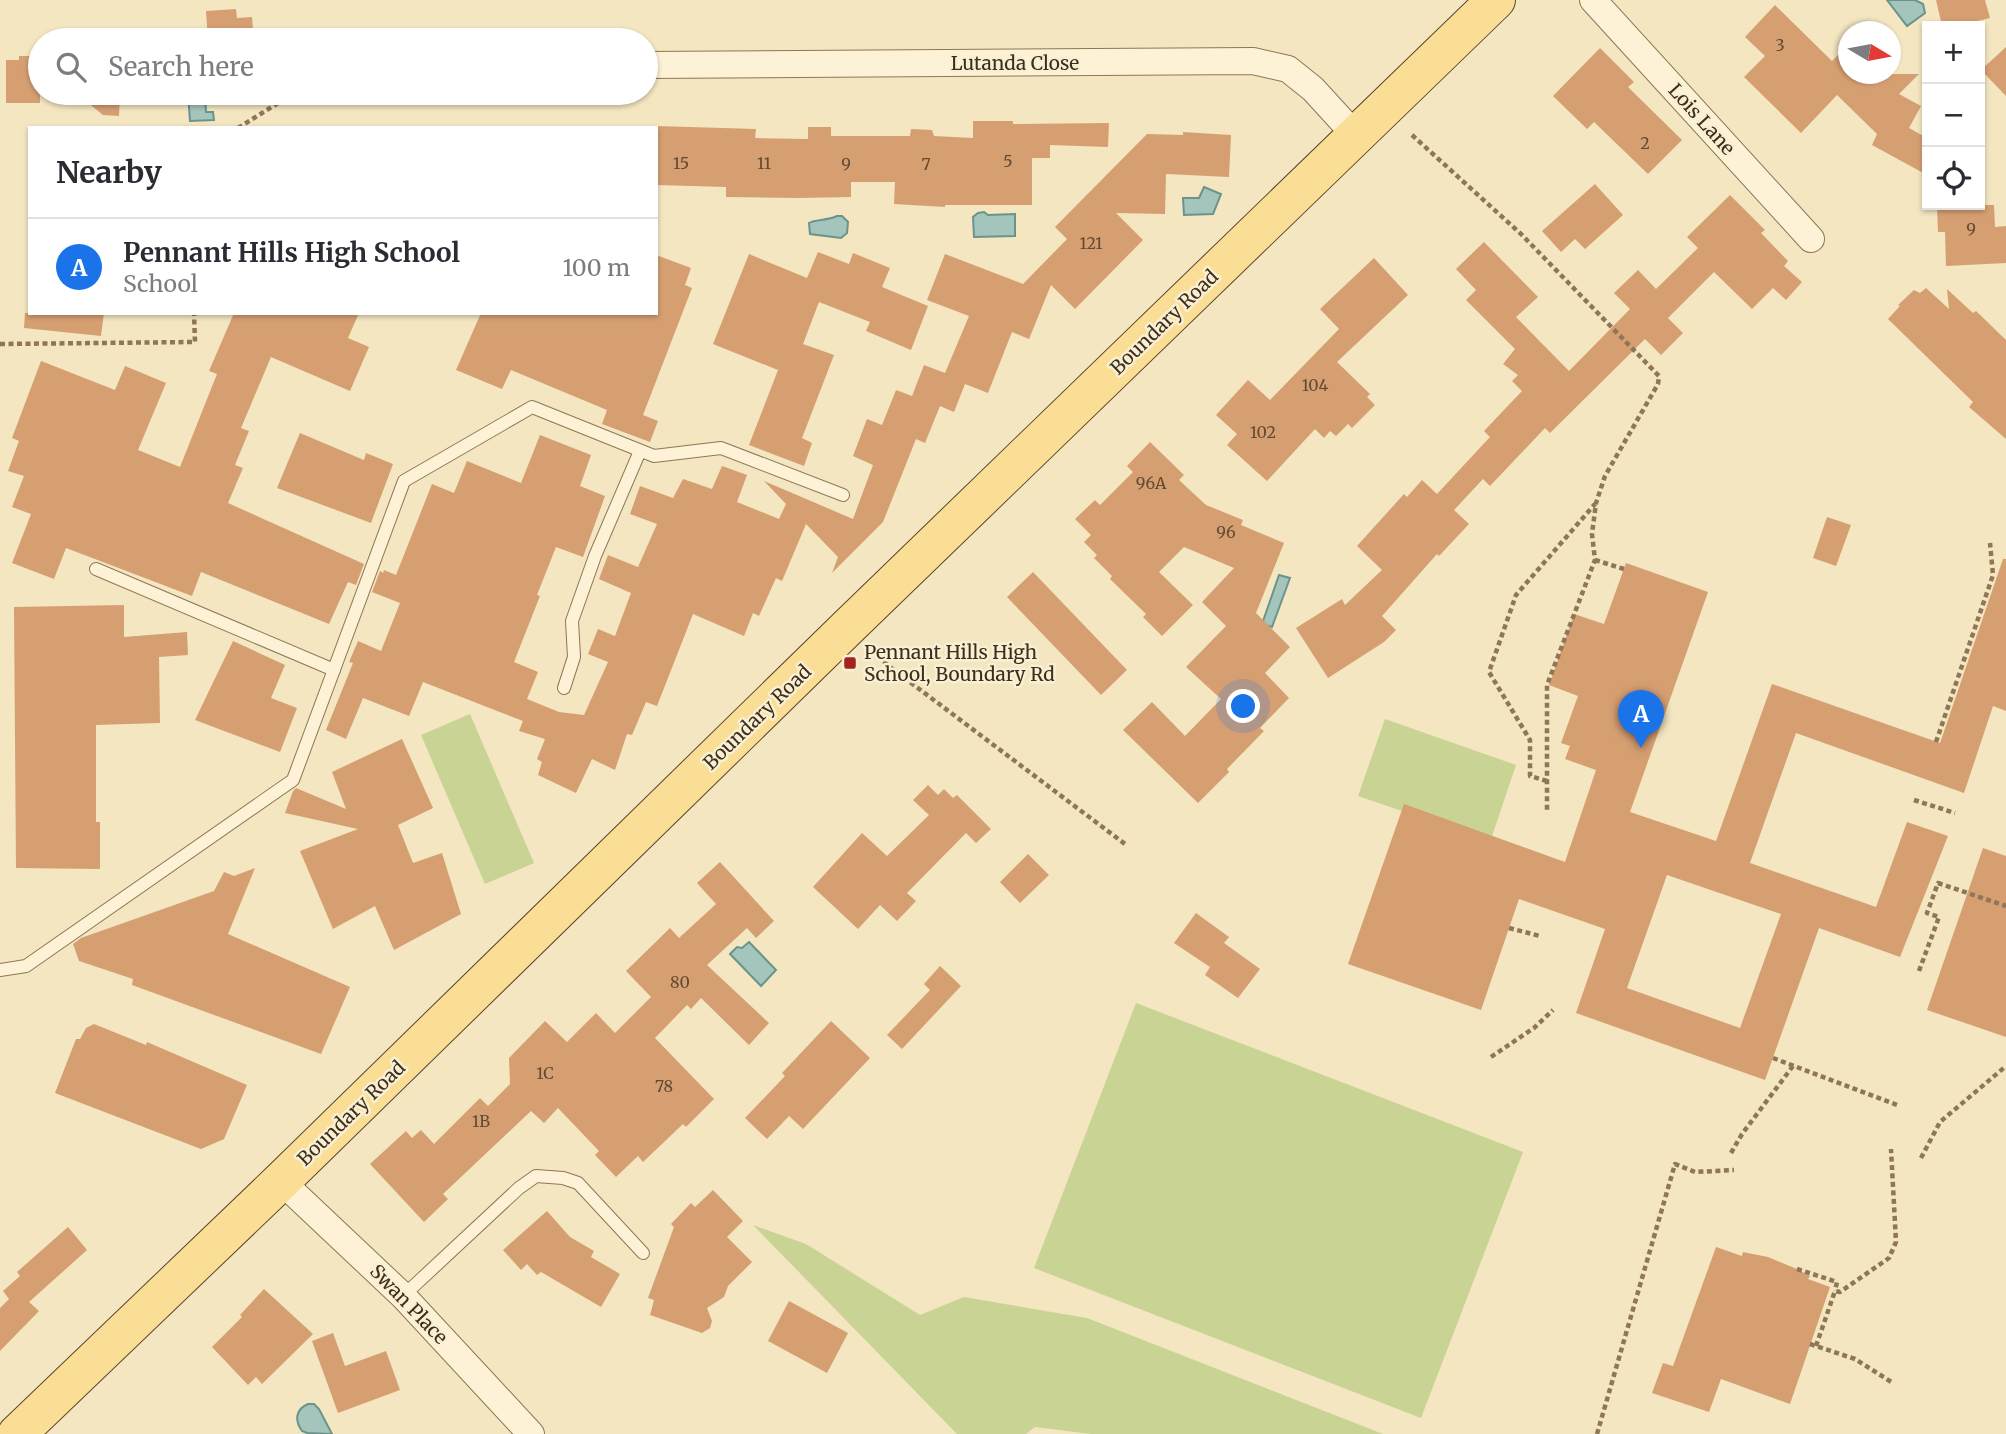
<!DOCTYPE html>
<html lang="en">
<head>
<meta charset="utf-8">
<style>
	:root { --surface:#fff; --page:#f2f2f3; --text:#2b2b33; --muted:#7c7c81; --line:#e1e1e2; --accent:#1a73e8 }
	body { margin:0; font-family:Merriweather,serif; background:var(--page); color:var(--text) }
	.controls { position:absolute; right:21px; top:21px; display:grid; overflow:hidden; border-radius:0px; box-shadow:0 2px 5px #0004 }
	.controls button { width:63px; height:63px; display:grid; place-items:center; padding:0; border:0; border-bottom:2px solid var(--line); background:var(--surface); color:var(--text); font:35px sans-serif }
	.compass { position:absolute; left:1838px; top:21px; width:63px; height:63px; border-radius:50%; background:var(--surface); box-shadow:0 2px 5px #0004; rotate:100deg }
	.you { position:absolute; left:1244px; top:707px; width:24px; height:24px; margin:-18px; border:5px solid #fff; border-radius:50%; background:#1a73e8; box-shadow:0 0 0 10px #1a73e833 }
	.badge { display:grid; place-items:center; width:46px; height:46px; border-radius:50%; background:var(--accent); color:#fff; font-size:23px; font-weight:700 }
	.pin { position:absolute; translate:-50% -58px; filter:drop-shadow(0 2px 4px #0008) }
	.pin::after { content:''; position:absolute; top:37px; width:24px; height:21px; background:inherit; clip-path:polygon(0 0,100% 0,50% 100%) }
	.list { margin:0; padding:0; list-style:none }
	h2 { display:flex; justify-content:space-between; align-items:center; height:91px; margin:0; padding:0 28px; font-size:30px }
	h2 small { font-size:23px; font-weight:400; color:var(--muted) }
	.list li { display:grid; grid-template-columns:46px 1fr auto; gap:21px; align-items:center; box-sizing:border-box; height:98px; padding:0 28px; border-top:2px solid var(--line) }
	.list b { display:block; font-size:26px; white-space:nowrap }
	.list p { margin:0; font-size:23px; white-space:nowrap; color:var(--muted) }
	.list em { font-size:23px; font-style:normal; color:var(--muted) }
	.icon { flex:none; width:38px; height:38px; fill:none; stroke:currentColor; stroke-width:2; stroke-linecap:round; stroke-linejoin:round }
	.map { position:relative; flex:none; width:2006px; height:1434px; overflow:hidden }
	.search { position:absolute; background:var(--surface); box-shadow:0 2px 5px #0004; left:28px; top:28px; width:630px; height:77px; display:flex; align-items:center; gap:18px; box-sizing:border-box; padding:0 24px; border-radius:38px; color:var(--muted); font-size:26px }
	.panel { position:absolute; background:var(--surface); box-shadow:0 2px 5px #0004; left:28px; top:126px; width:630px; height:189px; border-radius:0px }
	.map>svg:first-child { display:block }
	.green { fill:#c9d393 }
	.water { fill:#a4c5bc; stroke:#6a948b; stroke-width:2 }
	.building { fill:#d69f72; fill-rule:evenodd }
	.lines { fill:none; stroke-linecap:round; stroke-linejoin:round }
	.service-casing { stroke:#8f7656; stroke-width:14 }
	.minor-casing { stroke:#8f7656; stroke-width:28 }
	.primary-casing { stroke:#5c442b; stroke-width:40 }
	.path { stroke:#8f7656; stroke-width:4.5; stroke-dasharray:5 3.5; stroke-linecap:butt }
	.service { stroke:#fdf2d6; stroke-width:12 }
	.minor { stroke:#fdf2d6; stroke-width:26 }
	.primary { stroke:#fade95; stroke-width:38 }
	.poi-dot { fill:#a5221f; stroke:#f9efd2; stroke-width:2.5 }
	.labels { text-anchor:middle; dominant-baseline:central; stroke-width:5; stroke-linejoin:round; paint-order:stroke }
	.number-label { font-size:16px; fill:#634a32 }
	.street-label { font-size:19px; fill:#3d2d1c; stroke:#f9efd2 }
	.poi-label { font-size:19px; fill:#3d2d1c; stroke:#f9efd2; text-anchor:start }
</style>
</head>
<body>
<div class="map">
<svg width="2006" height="1434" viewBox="0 0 2006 1434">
	<rect width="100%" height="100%" fill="#f3e6c1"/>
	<g class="green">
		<path d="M470 714 534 863 485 884 421 735Z"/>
		<path d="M1385 719 1516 765 1492 836 1402 811 1358 796Z"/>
		<path d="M1136 1003 1523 1152 1421 1418 1034 1268Z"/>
		<path d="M753 1225 806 1244 920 1315 964 1297 1087 1318 1383 1434H1091L1035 1427 1026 1434H957Z"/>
	</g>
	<g class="water">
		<path d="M1887 0H1915L1923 4 1925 13 1907 26Z"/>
		<path d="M188 93H205L206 112H213L214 120 190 121Z"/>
		<path d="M1204 187 1221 194 1213 214 1184 215 1183 198H1199Z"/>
		<path d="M984 212 988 215 1015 214V236L974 237 973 217 978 213Z"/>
		<path d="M837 216H842L848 222 847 233 841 238 810 234 809 223C816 219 827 221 837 216Z"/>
		<path d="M1279 575 1290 578 1272 627 1262 624Z"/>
		<path d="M749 942 776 970 761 986 730 954 737 947 742 948Z"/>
		<path d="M308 1404H314L319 1409 332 1434 307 1433 302 1431C294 1420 296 1409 308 1404Z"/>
	</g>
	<g class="building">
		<path d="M1936 0H1985L1990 18 1956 26H1942Z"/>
		<path d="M1775 5 1832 61 1849 44V74H1919L1899 94 1921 106 1909 128 1927 138V175L1872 145 1877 134 1837 95 1801 133 1744 77 1765 56 1745 37Z"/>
		<path d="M236 9 237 18 252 17 254 40H208L206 11Z"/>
		<path d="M2006 47V96L1981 70Z"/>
		<path d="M1600 48 1634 82 1628 87 1682 140 1648 174 1594 122 1587 129 1553 96Z"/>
		<path d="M19 56H40V103H6V60H19Z"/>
		<path d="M76 93H120L119 116 103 115Z"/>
		<path d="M973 121H1013V124L1109 123 1108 147 1050 145V158H1032V205H945V207L894 204 895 182H851V197L800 198 726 197V187L656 185V126L756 129 755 138 808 139V127H831V136H910L911 129 932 130 934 136 973 138Z"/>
		<path d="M1183 132 1231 135 1229 177 1166 174 1165 214 1116 213 1143 240 1075 309 1051 285 1029 339 1012 332 988 393 965 384 954 412 940 406 925 443 916 439 883 522 832 573 838 557 806 524 782 581 776 578 759 616 753 613 744 636 693 614 657 706 646 702 632 735 627 734 615 770 592 759 576 793 538 775 542 762 537 759 545 739 519 731 523 721 423 682 409 716 363 698 346 739 326 730 353 663 349 662 358 641 381 651 400 603 372 592 380 571 383 573 384 570 396 575 432 484 454 493 467 461 521 483 540 435 591 455 580 486 605 496 583 557 556 547 537 595 540 596 514 662 538 672 527 699 559 712 584 715 608 662 588 654 598 629 615 636 631 593 599 579 608 555 638 567 657 524 630 514 640 486 673 498 683 479 712 489 722 466 747 475 737 502 779 519 786 504 764 481 853 519 873 465 853 456 867 419 882 425 896 390 912 396 924 365 945 373 969 316 927 300 945 254 1023 284 1067 239 1055 227 1147 134 1183 135Z"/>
		<path d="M1595 184 1623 215 1585 249 1575 239 1561 252 1542 231Z"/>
		<path d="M1730 195 1765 230 1761 233 1788 261 1784 266 1802 282 1786 300 1773 288 1752 309 1714 272 1668 318 1683 333 1661 355 1645 339 1550 433 1545 428 1490 486 1483 479 1454 510 1469 524 1439 556 1437 554 1382 616 1396 630 1384 642 1328 678 1296 628 1342 599 1345 605 1382 570 1357 546 1404 494 1407 497 1422 480 1437 494 1490 437 1484 431 1522 391 1512 381 1518 375 1503 364 1515 349 1466 300 1476 290 1456 269 1484 242 1538 297 1516 317 1569 371 1630 309 1614 293 1638 270 1656 289 1698 248 1687 237Z"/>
		<path d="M1937 205H1994L1995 227 2006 226V263L1946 266 1945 232H1938Z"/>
		<path d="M818 252 849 264 853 253 890 268 882 287 928 306 911 350 866 331 870 322 819 302 803 344 834 355 802 438 812 443 804 466 749 445 778 370 713 344 749 254 807 278Z"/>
		<path d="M656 255 691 268 685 285 692 288 643 415 658 421 650 442 602 424 607 410 511 370 502 389 456 370 481 313H656Z"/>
		<path d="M1374 258 1408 295 1337 362 1370 394 1367 397 1375 405 1352 428 1348 424 1336 436 1330 431 1324 438 1315 429 1267 481 1227 445 1237 434 1216 415 1248 380 1270 400 1339 329 1320 309Z"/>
		<path d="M1926 288 1949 309 1947 289 1973 313 1976 311 2006 340V439L1969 407 1973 402 1888 319 1900 306 1898 305 1914 290 1920 293Z"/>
		<path d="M25 313H104L101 336 24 328Z"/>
		<path d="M234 313H359L348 338 369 347 350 391 271 357 241 428 249 431 235 465 243 468 228 503 364 564 356 585 348 582 329 624 201 572 192 596 66 548 54 579 12 563 31 514 12 507 24 476 8 471 19 441 12 438 41 361 115 390 125 366 166 383 138 450 180 467 217 374 209 371Z"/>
		<path d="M300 433 364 460 366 453 393 464 371 523 277 488Z"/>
		<path d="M1150 442 1184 475 1179 480 1206 505 1243 520 1241 525 1284 543 1256 613 1290 647 1265 673 1289 698 1260 728 1264 731 1227 769 1229 772 1198 803 1123 730 1152 702 1185 736 1221 699 1186 667 1226 626 1202 602 1234 568 1184 547 1159 572 1193 605 1162 636 1143 617 1146 614 1110 579 1112 576 1094 558 1097 555 1084 542 1091 535 1075 519 1095 500 1100 505 1133 472 1127 466Z"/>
		<path d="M1827 517 1851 525 1836 566 1813 558Z"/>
		<path d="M2003 559H2006V711L1993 706 1964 793 1796 733 1750 863 1876 907 1907 822 1948 836 1900 957 1819 928 1765 1080 1576 1013 1605 929 1519 899 1481 1010 1348 964 1404 804 1565 862 1596 770 1565 759 1570 746 1561 743 1578 696 1549 685 1574 614 1604 624 1626 563 1708 592 1630 812 1716 841 1772 684 1940 743ZM1667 875 1781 914 1740 1028 1627 988Z"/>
		<path d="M1033 572 1127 670 1101 695 1007 597Z"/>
		<path d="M124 605V637L187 632 188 655 159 657 160 723 96 725V822H100V869L16 868 14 607Z"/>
		<path d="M233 641 285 665 271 698 297 708 280 752 195 720Z"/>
		<path d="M402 739 433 808 398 825 413 863 442 853 461 914 394 950 375 906 333 929 300 851 358 829 285 813 293 791 296 788 346 809 332 772Z"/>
		<path d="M928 785 938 795 944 789 953 798 957 795 991 829 976 843 966 833 907 893 916 901 897 921 880 905 858 929 813 887 862 833 887 856 929 815 913 800Z"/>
		<path d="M1983 848 2006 856V1037L1927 1010Z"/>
		<path d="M1028 854 1049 875 1020 903 1000 882Z"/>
		<path d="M720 862 774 921 756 938 747 928 707 965 769 1023 749 1045 701 998 691 1009 687 1005 655 1038 714 1099 686 1127 683 1124 643 1162 638 1156 616 1177 595 1155 599 1151 558 1108 544 1123 531 1111 443 1194 448 1199 424 1222 370 1164 406 1131 412 1138 421 1130 434 1144 480 1098 488 1106 510 1084 509 1058 545 1021 567 1042 596 1013 615 1033 651 997 626 971 670 928 679 938 716 904 697 883Z"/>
		<path d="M255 868 228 934 350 987 321 1054 132 985 133 979 79 961 73 944 81 938 214 891 224 872 234 876Z"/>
		<path d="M1196 913 1229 937 1224 943 1260 969 1238 998 1205 975 1210 967 1174 943Z"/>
		<path d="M940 966 961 986 902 1049 887 1035 930 990 924 984Z"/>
		<path d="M831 1021 870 1058 803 1129 789 1116 767 1139 745 1118 785 1076 782 1073Z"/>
		<path d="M94 1024 146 1045 147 1042 247 1085 224 1139 201 1149 55 1093 76 1039H80L86 1028Z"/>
		<path d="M713 1190 743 1221 727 1237 752 1262 728 1286 724 1297 707 1308 712 1321 710 1328 702 1333 650 1315 654 1300 648 1298 674 1227 671 1224 691 1203 695 1207Z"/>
		<path d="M547 1211 570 1237 594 1251 591 1257 620 1274 601 1307 541 1272 537 1275 527 1264 521 1270 503 1250Z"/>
		<path d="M68 1227 87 1250 29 1302 39 1311 0 1351V1308L9 1299 3 1291 20 1276 17 1272Z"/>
		<path d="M1716 1247 1742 1256 1743 1252 1768 1257 1797 1269 1810 1276 1808 1279 1830 1287 1790 1404 1721 1379 1709 1412 1652 1393 1663 1363 1673 1366Z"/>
		<path d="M264 1289 313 1334 262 1384 256 1377 248 1385 212 1347 242 1317 240 1315Z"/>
		<path d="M789 1301 848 1333 827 1373 768 1341Z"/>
		<path d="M333 1333 345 1366 386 1351 400 1390 338 1413 312 1341Z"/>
	</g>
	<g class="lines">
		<defs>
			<g id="service">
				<path d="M96 569 334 670"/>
				<path d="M564 688 574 657 572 621 595 556 640 451"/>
				<path d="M0 970 26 966 293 780 404 481 532 407 654 456 721 448 843 495"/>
				<path d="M403 1296 519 1188 536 1176 563 1178 578 1183 643 1253"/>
			</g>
			<g id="minor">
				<path d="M1593 0 1811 239"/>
				<path d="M646 65 1253 61 1288 69 1313 89 1356 136"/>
				<path d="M281 1181 403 1296 531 1434"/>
			</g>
			<path id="primary" d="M17 1434 281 1181 847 628 1496 0"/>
		</defs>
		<use href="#service" class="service-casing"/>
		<use href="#minor" class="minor-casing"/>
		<use href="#primary" class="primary-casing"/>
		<g class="path">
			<path d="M238 128 294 93"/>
			<path d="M1412 135 1521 234 1659 376 1658 384 1605 476 1596 503 1592 534 1595 560 1547 685V811"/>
			<path d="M0 344 195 342 194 313"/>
			<path d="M1595 560 1624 569"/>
			<path d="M871 650 890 667 1125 844"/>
			<path d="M1936 742 1993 575 1990 543"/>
			<path d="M1547 781 1530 776V740L1489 672 1516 595 1595 504"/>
			<path d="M1914 800 1955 813"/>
			<path d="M1509 928 1540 936"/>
			<path d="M1919 971 1939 917 1927 913 1938 883 2006 906"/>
			<path d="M1491 1057 1534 1028 1553 1010"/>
			<path d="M1773 1058 1900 1106"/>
			<path d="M1731 1153 1742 1134 1793 1066"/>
			<path d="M1921 1158 1940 1122 2006 1066"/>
			<path d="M1797 1269 1837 1282 1835 1291"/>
			<path d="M1810 1344 1855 1359 1893 1383"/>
			<path d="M1816 1346 1835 1291 1840 1292 1889 1258 1896 1242 1891 1149"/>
			<path d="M1597 1434 1675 1164 1695 1172 1734 1170"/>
		</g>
		<use href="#service" class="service"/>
		<use href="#minor" class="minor"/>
		<use href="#primary" class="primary"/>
	</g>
	<rect class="poi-dot" x="843" y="656" width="14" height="14" rx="3.5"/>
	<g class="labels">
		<g class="number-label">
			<text x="1780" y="45">3</text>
			<text x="1645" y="143">2</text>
			<text x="1008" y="161">5</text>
			<text x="681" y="163">15</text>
			<text x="764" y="163">11</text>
			<text x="846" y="164">9</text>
			<text x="926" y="164">7</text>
			<text x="1971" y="229">9</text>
			<text x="1091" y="243">121</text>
			<text x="1315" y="385">104</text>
			<text x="1263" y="432">102</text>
			<text x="1151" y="483">96A</text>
			<text x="1226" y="532">96</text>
			<text x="680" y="982">80</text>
			<text x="545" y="1073">1C</text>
			<text x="664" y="1086">78</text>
			<text x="481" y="1121">1B</text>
		</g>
		<g class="street-label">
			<text x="1015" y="63">Lutanda Close</text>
			<text transform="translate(1702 119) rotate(48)">Lois Lane</text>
			<text transform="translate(1164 322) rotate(-44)">Boundary Road</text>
			<text transform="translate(757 717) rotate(-44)">Boundary Road</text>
			<text transform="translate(351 1113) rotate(-44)">Boundary Road</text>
			<text transform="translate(409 1304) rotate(46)">Swan Place</text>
		</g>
		<g class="poi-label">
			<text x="864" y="652">Pennant Hills High<tspan x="864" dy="22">School, Boundary Rd</tspan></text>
		</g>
	</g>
</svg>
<div class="controls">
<button>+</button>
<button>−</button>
<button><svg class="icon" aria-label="locate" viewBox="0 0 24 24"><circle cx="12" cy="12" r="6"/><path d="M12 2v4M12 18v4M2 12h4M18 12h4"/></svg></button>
</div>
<svg class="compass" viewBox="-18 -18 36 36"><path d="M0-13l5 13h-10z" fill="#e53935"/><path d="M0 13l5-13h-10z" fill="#7c7c81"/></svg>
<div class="you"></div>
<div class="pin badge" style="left:1641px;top:748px">A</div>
<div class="search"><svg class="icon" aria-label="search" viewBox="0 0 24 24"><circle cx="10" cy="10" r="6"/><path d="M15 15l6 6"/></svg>Search here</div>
<section class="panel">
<h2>Nearby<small></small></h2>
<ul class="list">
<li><span class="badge">A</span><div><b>Pennant Hills High School</b><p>School</p></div><em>100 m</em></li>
</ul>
</section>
</div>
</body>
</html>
